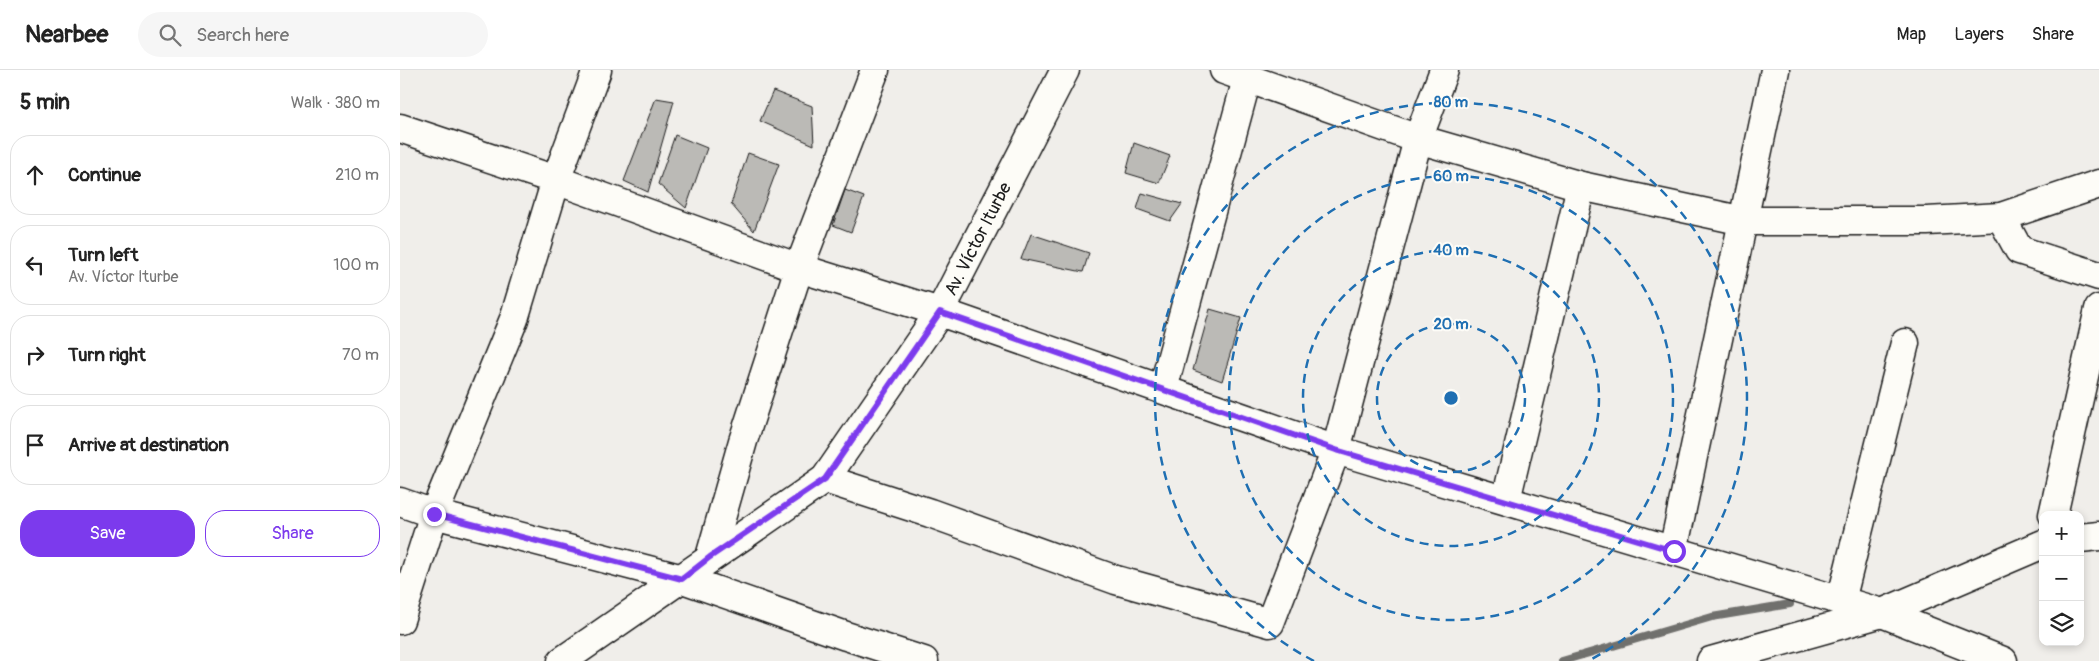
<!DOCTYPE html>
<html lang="en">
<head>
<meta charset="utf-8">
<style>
	:root { --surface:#fff; --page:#f6f6f6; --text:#222; --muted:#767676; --line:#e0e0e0; --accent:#7c3aed }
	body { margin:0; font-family:Pangolin,sans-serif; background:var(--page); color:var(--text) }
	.controls { position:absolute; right:15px; bottom:15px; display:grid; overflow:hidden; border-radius:10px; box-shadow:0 2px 8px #0003 }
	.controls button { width:45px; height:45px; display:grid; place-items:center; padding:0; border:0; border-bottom:1px solid var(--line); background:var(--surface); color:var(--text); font:25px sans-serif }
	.stop { position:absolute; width:15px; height:15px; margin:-11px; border:4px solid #7c3aed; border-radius:50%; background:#fff }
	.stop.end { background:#7c3aed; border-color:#fff; box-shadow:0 1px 5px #0008 }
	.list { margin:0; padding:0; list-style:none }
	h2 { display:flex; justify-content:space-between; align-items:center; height:65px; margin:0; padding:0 20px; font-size:21px }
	h2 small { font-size:16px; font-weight:400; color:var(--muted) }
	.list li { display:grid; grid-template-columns:32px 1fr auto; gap:15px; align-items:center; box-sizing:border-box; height:80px; margin:0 10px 10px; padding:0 10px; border:1px solid var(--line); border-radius:20px }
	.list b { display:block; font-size:19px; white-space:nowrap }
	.list p { margin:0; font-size:16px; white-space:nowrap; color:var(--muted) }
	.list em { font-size:16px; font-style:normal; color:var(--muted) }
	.actions { display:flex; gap:10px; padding:15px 20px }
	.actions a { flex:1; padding:11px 0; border:1px solid var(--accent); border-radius:20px; text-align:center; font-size:18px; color:var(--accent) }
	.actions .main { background:var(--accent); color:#fff }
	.icon { flex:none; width:28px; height:28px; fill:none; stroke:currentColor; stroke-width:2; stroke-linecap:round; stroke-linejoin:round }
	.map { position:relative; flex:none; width:1699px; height:591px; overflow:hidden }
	header { display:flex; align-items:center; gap:30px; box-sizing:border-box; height:70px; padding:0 25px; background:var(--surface); border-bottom:1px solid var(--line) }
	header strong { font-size:24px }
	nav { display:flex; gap:28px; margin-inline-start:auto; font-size:18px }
	.search { width:350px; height:45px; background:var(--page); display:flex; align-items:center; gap:12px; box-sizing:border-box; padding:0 18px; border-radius:28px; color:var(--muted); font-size:19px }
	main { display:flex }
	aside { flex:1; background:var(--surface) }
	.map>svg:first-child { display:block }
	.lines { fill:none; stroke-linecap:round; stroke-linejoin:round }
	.stream { stroke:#706f6d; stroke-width:8 }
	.building { fill:#bbbab6; stroke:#1c1c1c }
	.minor-casing { stroke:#1c1c1c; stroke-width:31 }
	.tertiary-casing { stroke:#1c1c1c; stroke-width:31 }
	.minor { stroke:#fdfcf7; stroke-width:28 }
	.tertiary { stroke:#fdfcf7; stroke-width:28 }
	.route { stroke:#7c3aed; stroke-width:6 }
	.ring { fill:none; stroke:#1f6fb2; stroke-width:2.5; stroke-dasharray:9 6 }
	.labels { text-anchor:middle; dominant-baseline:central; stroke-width:4; stroke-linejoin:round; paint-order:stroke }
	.street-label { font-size:18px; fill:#1c1c1c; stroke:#fdfcf7 }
	.centre { fill:#1f6fb2; stroke:#fdfcf7; stroke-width:2.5 }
	.ring-label { font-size:15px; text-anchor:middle; font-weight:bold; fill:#1f6fb2; stroke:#fdfcf7; stroke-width:4; stroke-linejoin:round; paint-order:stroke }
</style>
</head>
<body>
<header>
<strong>Nearbee</strong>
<div class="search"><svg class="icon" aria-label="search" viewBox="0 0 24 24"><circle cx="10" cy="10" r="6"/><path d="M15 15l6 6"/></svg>Search here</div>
<nav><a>Map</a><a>Layers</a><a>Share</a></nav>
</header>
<main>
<aside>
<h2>5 min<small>Walk · 380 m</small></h2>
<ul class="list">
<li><svg class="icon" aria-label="ahead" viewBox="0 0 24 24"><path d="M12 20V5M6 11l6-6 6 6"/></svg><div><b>Continue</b></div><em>210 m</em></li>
<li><svg class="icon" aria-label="left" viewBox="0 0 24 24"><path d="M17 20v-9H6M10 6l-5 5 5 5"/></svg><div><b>Turn left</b><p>Av. Víctor Iturbe</p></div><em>100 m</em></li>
<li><svg class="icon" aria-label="right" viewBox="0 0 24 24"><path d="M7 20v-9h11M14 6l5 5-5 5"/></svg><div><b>Turn right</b></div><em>70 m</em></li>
<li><svg class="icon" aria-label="arrive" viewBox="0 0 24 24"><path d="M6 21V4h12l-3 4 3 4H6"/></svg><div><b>Arrive at destination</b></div></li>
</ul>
<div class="actions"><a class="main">Save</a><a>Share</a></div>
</aside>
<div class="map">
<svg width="1699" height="591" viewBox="0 0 1699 591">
	<rect width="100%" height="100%" fill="#f0eeea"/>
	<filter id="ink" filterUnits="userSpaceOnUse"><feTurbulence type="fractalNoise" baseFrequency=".02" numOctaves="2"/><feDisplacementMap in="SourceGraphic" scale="10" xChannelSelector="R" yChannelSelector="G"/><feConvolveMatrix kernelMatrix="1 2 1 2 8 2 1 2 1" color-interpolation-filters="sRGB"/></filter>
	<g filter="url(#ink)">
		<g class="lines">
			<path class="stream" d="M1162 591 1312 547 1390 534"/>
		</g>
		<g class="building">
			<path d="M373 21 412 36 414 75 360 51Z"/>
			<path d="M256 28 274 31 248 122 224 111Z"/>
			<path d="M275 65 307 78 286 138 258 114Z"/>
			<path d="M734 73 770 86 759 113 726 103Z"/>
			<path d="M348 83 379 94 354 161 331 134Z"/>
			<path d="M445 120 464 127 451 162 433 155Z"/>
			<path d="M742 123 782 134 770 151 737 139Z"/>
			<path d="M631 164 689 183 683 202 621 189Z"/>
			<path d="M810 239 841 248 822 311 793 300Z"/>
		</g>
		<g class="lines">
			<defs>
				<g id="minor">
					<path d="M824 0 1018 69 1181 116 1344 151H1527L1601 147 1699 114"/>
					<path d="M0 58 156 110 399 198 540 242 936 380 1482 543 1603 591"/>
					<path d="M1601 147 1619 180 1699 206"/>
					<path d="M763 319 847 9"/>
					<path d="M425 409 530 443 716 510 870 553 936 380 1018 69 1044 0"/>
					<path d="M1106 430 1181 116"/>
					<path d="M0 432 34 444 283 509 446 566 524 591"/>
					<path d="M1653 445 1699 239"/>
					<path d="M1680 468 1699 466"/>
					<path d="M1273 481 1375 0"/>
					<path d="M310 487 343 371 399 198 475 0"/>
					<path d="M1441 531 1505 273"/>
					<path d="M0 550 34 444 114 249 156 110 197 0"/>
					<path d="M1311 591 1482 543 1643 474"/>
				</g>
				<g id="tertiary">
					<path id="s1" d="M162 591 425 409 540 242 665 0"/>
				</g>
			</defs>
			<use href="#minor" class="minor-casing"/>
			<use href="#tertiary" class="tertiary-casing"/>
			<use href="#minor" class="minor"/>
			<use href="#tertiary" class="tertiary"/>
		</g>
	</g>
	<g class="lines" filter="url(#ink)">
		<path class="route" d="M34 444 282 509 310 487 425 409 540 242 936 380 1274 481"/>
	</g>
	<g class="ring">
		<circle cx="1051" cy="328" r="74"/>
		<circle cx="1051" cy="328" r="148"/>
		<circle cx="1051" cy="328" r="222"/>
		<path d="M914 591A296 296 0 1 1 1188 591"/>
	</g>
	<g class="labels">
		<g class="street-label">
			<text stroke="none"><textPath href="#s1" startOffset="605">Av. Víctor Iturbe</textPath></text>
		</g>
	</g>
	<circle cx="1051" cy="328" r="8" class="centre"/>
	<g class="ring-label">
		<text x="1051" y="37">80 m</text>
		<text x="1051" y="111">60 m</text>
		<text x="1051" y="185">40 m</text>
		<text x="1051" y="259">20 m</text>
	</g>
</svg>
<div class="controls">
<button>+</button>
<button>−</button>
<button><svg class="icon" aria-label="layers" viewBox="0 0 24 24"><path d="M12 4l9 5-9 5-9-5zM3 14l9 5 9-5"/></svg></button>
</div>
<div class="stop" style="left:1274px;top:481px"></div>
<div class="stop end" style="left:34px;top:444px"></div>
</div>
</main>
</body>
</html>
